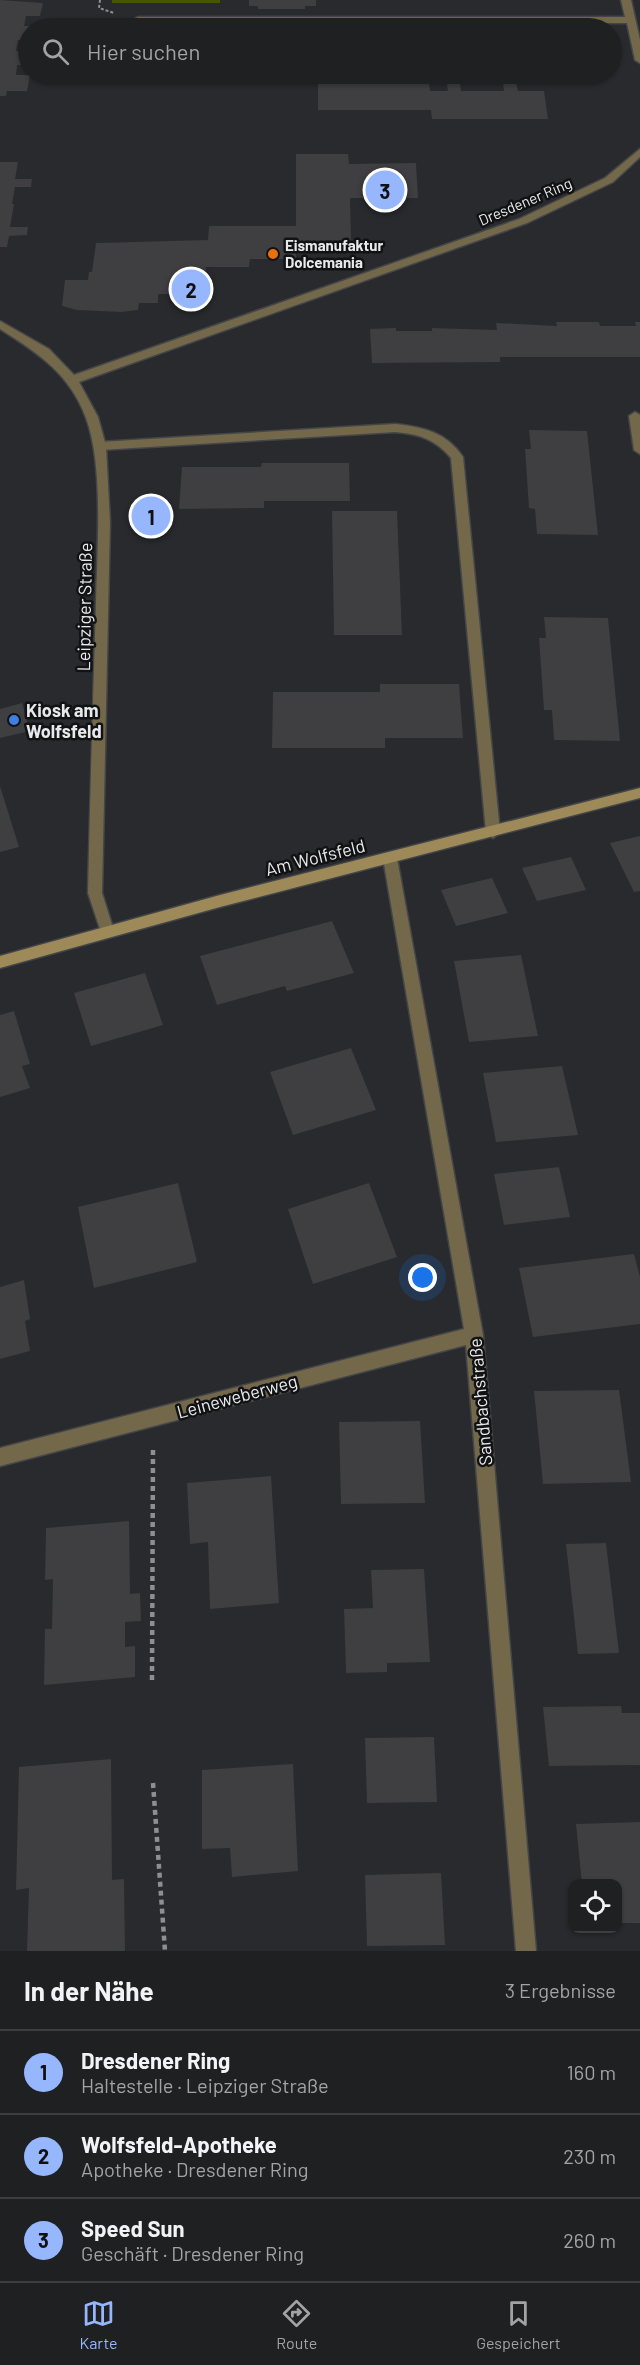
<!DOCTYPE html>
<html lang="de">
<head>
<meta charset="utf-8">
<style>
	:root { --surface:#1e2022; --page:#2b2d2f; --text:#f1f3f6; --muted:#a1a3a5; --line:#3c3e40; --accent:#96b6fd }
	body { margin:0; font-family:Barlow,sans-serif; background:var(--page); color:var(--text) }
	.controls { position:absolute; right:18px; bottom:18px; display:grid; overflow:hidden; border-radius:12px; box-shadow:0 2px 4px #0004 }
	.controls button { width:54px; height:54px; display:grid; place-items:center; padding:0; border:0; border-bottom:2px solid var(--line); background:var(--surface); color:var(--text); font:30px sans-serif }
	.you { position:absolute; left:423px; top:1278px; width:21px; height:21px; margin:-15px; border:4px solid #fff; border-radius:50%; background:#1a73e8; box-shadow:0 0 0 9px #1a73e833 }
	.badge { display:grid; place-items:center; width:39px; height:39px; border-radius:50%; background:var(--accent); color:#111; font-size:20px; font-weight:700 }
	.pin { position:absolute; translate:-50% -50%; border:3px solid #fff; box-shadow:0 2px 6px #0006 }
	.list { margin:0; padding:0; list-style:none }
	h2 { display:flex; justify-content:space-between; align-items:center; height:78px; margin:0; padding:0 24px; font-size:26px }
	h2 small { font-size:20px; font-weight:400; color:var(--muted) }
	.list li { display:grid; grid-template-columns:39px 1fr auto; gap:18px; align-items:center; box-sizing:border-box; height:84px; padding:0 24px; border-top:2px solid var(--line) }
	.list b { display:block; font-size:22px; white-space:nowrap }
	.list p { margin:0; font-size:20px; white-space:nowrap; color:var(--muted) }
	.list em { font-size:20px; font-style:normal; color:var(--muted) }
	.icon { flex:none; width:33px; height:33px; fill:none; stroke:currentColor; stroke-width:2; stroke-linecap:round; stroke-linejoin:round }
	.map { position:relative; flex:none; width:640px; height:1951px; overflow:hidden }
	.search { position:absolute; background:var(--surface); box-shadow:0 2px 4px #0004; left:18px; right:18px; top:18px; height:66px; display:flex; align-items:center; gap:15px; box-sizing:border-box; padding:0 21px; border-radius:33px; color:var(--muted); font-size:22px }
	.sheet { height:330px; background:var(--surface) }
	nav { display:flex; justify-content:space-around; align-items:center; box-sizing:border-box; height:84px; border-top:2px solid var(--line); background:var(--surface); font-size:16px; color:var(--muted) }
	nav a { display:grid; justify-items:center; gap:3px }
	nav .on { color:var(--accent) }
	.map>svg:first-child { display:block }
	.green { fill:#485604 }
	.building { fill:#3f3e41 }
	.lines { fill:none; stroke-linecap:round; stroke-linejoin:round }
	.lane-casing { stroke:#434548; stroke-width:3 }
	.street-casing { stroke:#434548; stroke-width:3 }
	.secondary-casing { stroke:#434548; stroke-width:3 }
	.path-far1 { stroke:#8d8f91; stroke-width:2; stroke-dasharray:3 2; stroke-linecap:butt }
	.path { stroke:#8d8f91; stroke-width:4.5; stroke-dasharray:5 4; stroke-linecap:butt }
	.lane { fill:#736849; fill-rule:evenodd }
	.street { fill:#736849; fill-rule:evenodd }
	.secondary { fill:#9d8a58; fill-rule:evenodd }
	.food-dot { fill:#e8710a; stroke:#121214; stroke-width:2 }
	.shop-dot { fill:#3f7fe0; stroke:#121214; stroke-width:2 }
	.labels { text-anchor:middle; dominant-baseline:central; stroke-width:5; stroke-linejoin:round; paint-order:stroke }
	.far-street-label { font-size:15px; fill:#e8e9eb; stroke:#121214 }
	.far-poi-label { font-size:15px; font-weight:bold; fill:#e8e9eb; stroke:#121214; text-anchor:start }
	.street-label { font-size:18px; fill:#e8e9eb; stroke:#121214 }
	.poi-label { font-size:18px; font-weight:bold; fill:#e8e9eb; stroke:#121214; text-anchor:start }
</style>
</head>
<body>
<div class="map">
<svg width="640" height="1951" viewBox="0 0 640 1951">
	<rect width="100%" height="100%" fill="#282a2d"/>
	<rect class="green" x="112" y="0" width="108" height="3"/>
	<g class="building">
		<path d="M0 0 43 3 40 16H26L24 26H38V28H28V40H18L16 51H28V65H17L16 75H30L27 91H7L6 96H0Z"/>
		<path d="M249 0H316V6H305V9H258V6H249Z"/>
		<path d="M389 75H402L403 83H429L430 91H448L447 84H460L461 91H504L503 83H516L518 91H544L548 119H432L431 110H318V83H333V76H346L347 83H389Z"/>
		<path d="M296 154H348L349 164 416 163 418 198H350L351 240 296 241V259H250L249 267H206L205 294H158V303H139L138 310 121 312 77 310 62 306 65 280H88L89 272H92L96 243 208 240 209 226H296Z"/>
		<path d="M0 162H18L15 179H32L31 187H15L12 204H14L10 227H28L27 235 9 236 7 247H0Z"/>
		<path d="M556 322H599L600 326H636L635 322H640V357H500V362L372 363 370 329 396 328V331H432V328L497 330 496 323 557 326Z"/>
		<path d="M529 430 587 431 598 535 537 534 535 509 529 508 525 449H531Z"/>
		<path d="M262 463H349L350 501H264V508L179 509 182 467H261Z"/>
		<path d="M332 511H397L402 635H334Z"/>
		<path d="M544 617 608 618 620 741 554 740 552 710H544L539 638H546Z"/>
		<path d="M380 684H459L463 738H385V748H272L273 692H380Z"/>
		<path d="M22 703 30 731 0 738V709Z"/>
		<path d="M0 786 19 847 0 852Z"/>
		<path d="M640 836V891L634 892 610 843Z"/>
		<path d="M571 857 586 890 537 901 522 868Z"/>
		<path d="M492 878 508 913 456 926 441 890Z"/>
		<path d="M332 921 354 973 287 991 285 986 217 1005 200 956Z"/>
		<path d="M521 955 538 1036 469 1042 454 961Z"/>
		<path d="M145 973 163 1025 91 1046 74 993Z"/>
		<path d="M14 1011 30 1064 22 1066 30 1088 0 1097V1015Z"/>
		<path d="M351 1048 376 1110 293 1135 270 1072Z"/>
		<path d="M562 1066 578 1135 496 1142 483 1073Z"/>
		<path d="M559 1167 570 1217 504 1225 494 1174Z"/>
		<path d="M178 1183 197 1262 94 1288 78 1207Z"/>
		<path d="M369 1183 397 1257 313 1284 288 1209Z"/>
		<path d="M634 1254 640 1277V1324L533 1337 519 1268Z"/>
		<path d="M24 1280 30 1319 25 1321 30 1351 0 1359V1287Z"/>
		<path d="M619 1390 631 1482 543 1484 534 1391Z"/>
		<path d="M420 1421 425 1503 341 1504 339 1422Z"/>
		<path d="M271 1476 279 1603 210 1609 208 1542 190 1544 187 1483Z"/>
		<path d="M129 1521 130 1594 140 1593 141 1621 125 1622V1647L135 1646V1677L44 1685 45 1629H52L53 1579 45 1580 46 1528Z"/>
		<path d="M606 1543 619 1653 578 1654 566 1544Z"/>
		<path d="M424 1569 430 1662 387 1663V1672L346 1673 344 1609 373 1608 371 1570Z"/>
		<path d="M621 1706 622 1713H640V1765L549 1766 543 1707Z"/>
		<path d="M434 1737 437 1802 367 1803 365 1738Z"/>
		<path d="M111 1759 112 1880 124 1879 125 1951H27L29 1888 16 1890 19 1767Z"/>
		<path d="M293 1764 298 1871 232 1877 230 1848 202 1849V1770Z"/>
		<path d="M640 1822V1923H618V1884H582L576 1824Z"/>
		<path d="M441 1873 445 1945 367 1946 365 1875Z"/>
	</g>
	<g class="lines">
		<defs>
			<g id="lane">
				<path d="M635 412 640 415V454L634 450 629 416Z"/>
				<path d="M395 424C423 427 446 432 463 457L500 832 493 838 486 832 451 458C435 439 419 434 395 432L100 450 94 446 100 442Z"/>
			</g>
			<g id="street">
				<path d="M621 0H631L640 40V63L635 60 627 23H138L133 20 138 17H625Z"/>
				<path d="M640 149V157L613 182 527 223 79 382 98 417 106 446 110 522 102 893 114 931 112 935H102L88 893C90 796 93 699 96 603 97 551 104 466 86 418 70 374 38 353 0 329V321L49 349 74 375 519 219 605 178Z"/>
				<path d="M390 852 397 858 483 1335 536 1951H516L466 1345 0 1466V1448L464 1329 383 858Z"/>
			</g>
			<path id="secondary" d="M640 788V798L220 907 0 968V956L220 895Z"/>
		</defs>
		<use href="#lane" class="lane-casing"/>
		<use href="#street" class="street-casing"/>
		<use href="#secondary" class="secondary-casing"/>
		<path class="path-far1" d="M100 0 99 8 114 13"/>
		<g class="path">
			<path d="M152 1680 153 1449"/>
			<path d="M153 1783 165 1951"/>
		</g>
		<use href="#lane" class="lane"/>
		<use href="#street" class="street"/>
		<use href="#secondary" class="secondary"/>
	</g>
	<circle class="food-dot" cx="273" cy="254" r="6"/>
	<circle class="shop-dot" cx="14" cy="720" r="6"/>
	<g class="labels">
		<g class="far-street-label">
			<text transform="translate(525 201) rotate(-23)">Dresdener Ring</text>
		</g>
		<g class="far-poi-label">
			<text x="285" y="245">Eismanufaktur<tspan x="285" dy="17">Dolcemania</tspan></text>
		</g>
		<g class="street-label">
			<text transform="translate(84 607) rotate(-89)">Leipziger Straße</text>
			<text transform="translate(315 857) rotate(-14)">Am Wolfsfeld</text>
			<text transform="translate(237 1396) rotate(-15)">Leineweberweg</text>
			<text transform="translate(480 1402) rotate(-95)">Sandbachstraße</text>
		</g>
		<g class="poi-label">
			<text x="26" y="710">Kiosk am<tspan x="26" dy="21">Wolfsfeld</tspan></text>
		</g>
	</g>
</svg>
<div class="controls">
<button><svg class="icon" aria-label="locate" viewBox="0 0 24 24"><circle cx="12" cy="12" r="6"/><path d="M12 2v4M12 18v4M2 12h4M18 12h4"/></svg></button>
</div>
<div class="you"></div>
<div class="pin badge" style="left:151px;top:516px">1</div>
<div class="pin badge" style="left:191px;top:289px">2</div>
<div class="pin badge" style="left:385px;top:190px">3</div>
<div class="search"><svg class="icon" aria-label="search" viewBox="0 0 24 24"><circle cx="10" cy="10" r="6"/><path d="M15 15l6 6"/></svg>Hier suchen</div>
</div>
<section class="sheet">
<h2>In der Nähe<small>3 Ergebnisse</small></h2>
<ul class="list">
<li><span class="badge">1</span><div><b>Dresdener Ring</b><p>Haltestelle · Leipziger Straße</p></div><em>160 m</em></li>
<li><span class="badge">2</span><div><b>Wolfsfeld-Apotheke</b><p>Apotheke · Dresdener Ring</p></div><em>230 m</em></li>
<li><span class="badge">3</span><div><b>Speed Sun</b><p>Geschäft · Dresdener Ring</p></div><em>260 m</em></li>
</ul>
</section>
<nav>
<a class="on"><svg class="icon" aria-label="map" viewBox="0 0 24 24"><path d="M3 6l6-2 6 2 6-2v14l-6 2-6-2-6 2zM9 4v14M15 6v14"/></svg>Karte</a>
<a><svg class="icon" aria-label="directions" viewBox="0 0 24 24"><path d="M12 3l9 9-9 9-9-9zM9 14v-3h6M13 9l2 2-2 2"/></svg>Route</a>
<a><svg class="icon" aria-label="saved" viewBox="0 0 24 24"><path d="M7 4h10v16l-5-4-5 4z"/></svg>Gespeichert</a>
</nav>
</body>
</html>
